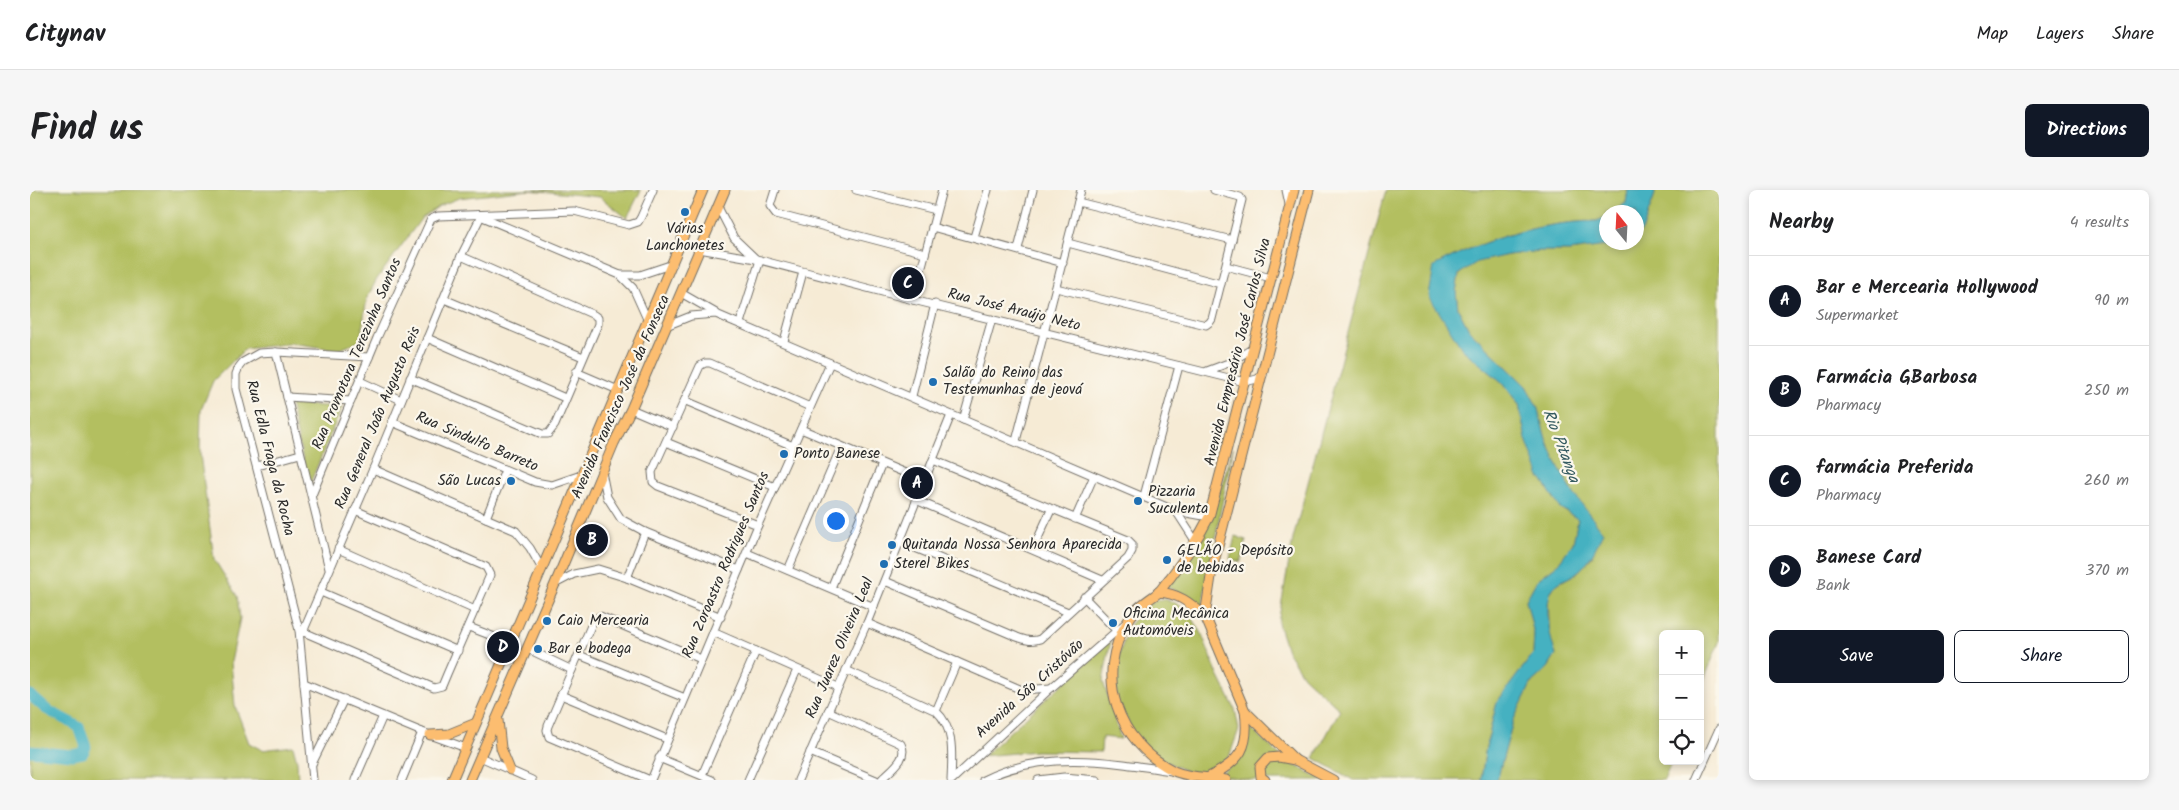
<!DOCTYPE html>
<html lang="en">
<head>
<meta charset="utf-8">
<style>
	:root { --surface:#fff; --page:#f6f6f6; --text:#202124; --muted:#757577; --line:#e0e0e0; --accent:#111827 }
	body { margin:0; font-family:Kalam,sans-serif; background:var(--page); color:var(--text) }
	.controls { position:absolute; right:15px; bottom:15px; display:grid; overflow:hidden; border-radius:8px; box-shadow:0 2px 8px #0003 }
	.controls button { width:45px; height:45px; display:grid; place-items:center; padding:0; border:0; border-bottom:1px solid var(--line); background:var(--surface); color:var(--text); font:25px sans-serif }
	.compass { position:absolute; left:1569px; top:15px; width:45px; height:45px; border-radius:50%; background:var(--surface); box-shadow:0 2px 8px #0003; rotate:342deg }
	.you { position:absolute; left:805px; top:330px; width:18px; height:18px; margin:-12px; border:4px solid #fff; border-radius:50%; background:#1a73e8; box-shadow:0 0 0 8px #1a73e833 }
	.badge { display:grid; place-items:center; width:32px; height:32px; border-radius:50%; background:var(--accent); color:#fff; font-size:16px; font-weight:700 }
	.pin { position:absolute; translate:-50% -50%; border:2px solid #fff; box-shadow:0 1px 5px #0006 }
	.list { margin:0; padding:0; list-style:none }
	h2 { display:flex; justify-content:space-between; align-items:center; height:65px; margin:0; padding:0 20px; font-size:21px }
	h2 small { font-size:16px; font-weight:400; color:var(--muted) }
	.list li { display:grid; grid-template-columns:32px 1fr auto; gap:15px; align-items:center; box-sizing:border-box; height:90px; padding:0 20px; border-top:1px solid var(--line) }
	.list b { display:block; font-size:19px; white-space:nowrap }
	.list p { margin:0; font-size:16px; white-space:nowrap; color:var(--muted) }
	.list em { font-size:16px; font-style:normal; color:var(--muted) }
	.actions { display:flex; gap:10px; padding:15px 20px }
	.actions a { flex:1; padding:11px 0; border:1px solid var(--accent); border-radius:8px; text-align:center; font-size:18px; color:var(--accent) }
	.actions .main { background:var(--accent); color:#fff }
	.icon { flex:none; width:28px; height:28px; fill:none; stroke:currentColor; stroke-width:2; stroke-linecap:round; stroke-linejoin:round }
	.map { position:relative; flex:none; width:1689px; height:590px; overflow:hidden; border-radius:8px }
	header { display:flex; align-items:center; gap:30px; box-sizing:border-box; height:70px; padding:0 25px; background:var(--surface); border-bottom:1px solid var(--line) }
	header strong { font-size:24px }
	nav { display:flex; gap:28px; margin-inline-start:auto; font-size:18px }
	.intro { display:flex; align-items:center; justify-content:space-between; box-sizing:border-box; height:120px; padding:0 30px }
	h1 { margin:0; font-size:35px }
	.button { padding:12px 22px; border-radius:8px; background:var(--accent); color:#fff; font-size:18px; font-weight:700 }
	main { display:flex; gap:30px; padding:0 30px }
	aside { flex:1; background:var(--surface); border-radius:8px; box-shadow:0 2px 8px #0003 }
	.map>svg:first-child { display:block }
	.green { fill:#b3bf60; stroke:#6f7546 }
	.water { fill:#44b1c1; stroke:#386e76 }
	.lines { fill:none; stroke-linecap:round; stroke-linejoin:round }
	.river { stroke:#44b1c1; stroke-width:11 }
	.minor-casing { stroke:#726e66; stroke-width:9 }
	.major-casing { stroke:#726e66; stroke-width:11 }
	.minor { stroke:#fff; stroke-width:7 }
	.major { stroke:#fcbd6f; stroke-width:9 }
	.poi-dot { fill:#1f6fb2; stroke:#fbf7ec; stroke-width:2 }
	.labels { text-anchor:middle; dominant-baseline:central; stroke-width:4.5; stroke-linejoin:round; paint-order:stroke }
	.poi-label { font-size:15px; fill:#2b2b2b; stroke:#fbf7ec; text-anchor:start }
	.street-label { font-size:15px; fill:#2b2b2b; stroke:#fbf7ec }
	.water-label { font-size:16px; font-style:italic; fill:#345a60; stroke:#fbf7ec }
</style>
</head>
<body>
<header>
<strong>Citynav</strong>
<nav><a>Map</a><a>Layers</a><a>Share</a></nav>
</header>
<div class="intro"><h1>Find us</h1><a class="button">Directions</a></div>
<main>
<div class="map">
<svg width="1689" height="590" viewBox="0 0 1689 590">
	<rect width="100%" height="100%" fill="#fbf7ec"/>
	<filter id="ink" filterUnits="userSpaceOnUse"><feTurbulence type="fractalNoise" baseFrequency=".02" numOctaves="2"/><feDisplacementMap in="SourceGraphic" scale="10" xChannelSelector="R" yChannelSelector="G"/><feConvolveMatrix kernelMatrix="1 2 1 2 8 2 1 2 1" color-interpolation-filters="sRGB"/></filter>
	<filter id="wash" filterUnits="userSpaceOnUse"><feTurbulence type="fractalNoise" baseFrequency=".0096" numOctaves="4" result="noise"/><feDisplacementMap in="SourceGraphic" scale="20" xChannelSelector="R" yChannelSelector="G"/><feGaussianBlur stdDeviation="1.12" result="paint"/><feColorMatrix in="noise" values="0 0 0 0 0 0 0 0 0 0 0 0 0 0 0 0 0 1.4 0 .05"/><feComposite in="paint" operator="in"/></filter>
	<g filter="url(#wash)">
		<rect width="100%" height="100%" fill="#f6ebd5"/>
		<g class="green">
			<path d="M0 0H611L597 28 570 7 499 0 429 8 409 16 391 29 347 89 337 108 330 151 308 160 262 153 215 159 183 191 171 220 170 264 184 369 207 406 210 428 201 472 205 516 219 553 232 560 263 556 267 571 268 590H0Z"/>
			<path d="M1356 0H1598L1596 13 1582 22H1576V26L1567 31C1510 32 1454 49 1404 76L1432 159 1473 193 1489 215 1496 249 1530 318 1548 329 1543 353 1527 375 1507 390 1496 410 1504 444 1503 464 1467 512 1456 557 1451 590H1323L1284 568 1310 520 1273 486 1257 461 1248 433 1263 349Z"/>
			<path d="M1624 0H1689V452L1670 500V444H1633V571H1642L1634 590H1467L1483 531 1502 492 1518 478 1526 465 1520 448 1518 407 1525 395 1547 383 1563 366 1544 304 1530 280 1516 249 1507 216 1496 196 1439 140 1428 119 1426 102 1429 84 1447 71 1478 65 1509 61H1539L1588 53 1606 52 1607 44 1612 41 1625 4Z"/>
			<path d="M260 214 312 217 279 296Z"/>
			<path d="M1203 258 1175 400 1172 419 1155 404 1137 397 1182 326Z"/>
			<path d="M1205 346 1216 350 1211 372 1200 369Z"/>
			<path d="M1134 409 1145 413 1158 421 1171 442 1188 485 1205 519 1209 539 1199 567 1174 583 1158 582 1137 572 1122 562 1108 551 1086 509 1087 470 1100 434 1112 420 1125 410Z"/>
			<path d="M1081 450 1073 491 1091 549 1072 547 1071 562 1006 561 953 566Z"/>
			<path d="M1217 535 1256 571 1294 590H1221L1189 585 1207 570Z"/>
		</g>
		<g class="water">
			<path d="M1598 0H1624L1625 4 1612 41 1607 44 1606 22H1582L1596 13Z"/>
			<path d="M1576 26V52L1588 53 1583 55 1539 61H1509L1478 65 1447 72 1429 84 1426 102 1428 119 1439 140 1496 196 1507 216 1516 249 1530 280 1544 304 1573 342C1566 357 1560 373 1546 383 1540 388 1531 390 1526 395 1511 407 1520 449 1526 465L1518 478 1502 492 1483 531 1467 590H1451L1456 557 1467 512 1503 464 1504 444 1496 410 1507 390 1527 375 1543 353 1548 329 1530 318 1509 285 1496 249 1489 215 1473 193 1432 159 1399 106 1404 76C1454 49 1510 32 1567 31Z"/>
		</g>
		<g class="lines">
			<path class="river" d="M0 505 16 519 49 537 56 557 53 563 42 565 0 561"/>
		</g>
	</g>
	<g filter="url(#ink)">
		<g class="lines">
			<defs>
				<g id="minor">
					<path d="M745 0 740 16 746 24 895 63"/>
					<path d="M826 0 906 20"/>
					<path d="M1256 0 1259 14"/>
					<path d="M1048 12 1202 50"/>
					<path d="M688 17 704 48 726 69"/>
					<path d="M448 25 590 85 603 98 617 129"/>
					<path d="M902 37 1033 73"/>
					<path d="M944 47 958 0"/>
					<path d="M1038 53 1191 94"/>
					<path d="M669 59 726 69 883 110 1215 192 1227 189 1233 185"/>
					<path d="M988 59 1003 0"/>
					<path d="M1196 76 1241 88"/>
					<path d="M590 85H610L643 74"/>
					<path d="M1026 98 1176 135 1180 132 1182 129 1212 10 1210 7 1184 0"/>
					<path d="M651 103 686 123"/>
					<path d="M414 109 553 167"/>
					<path d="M883 110 912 0"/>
					<path d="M710 133 730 70"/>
					<path d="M636 136 661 126 686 124 1146 321 1179 327"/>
					<path d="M397 148 535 208"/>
					<path d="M754 151 773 82"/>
					<path d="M246 162 299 379"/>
					<path d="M1177 181 1201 172 1223 158"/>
					<path d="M546 182 588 200"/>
					<path d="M380 188 512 244H518L525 235 568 134V128L564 125 431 66"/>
					<path d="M330 191 371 210"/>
					<path d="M882 206 905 114"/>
					<path d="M257 207 321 211"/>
					<path d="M656 211 763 256"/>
					<path d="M601 219 643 237"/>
					<path d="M933 230 962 129"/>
					<path d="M362 232 505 292 522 295 551 285"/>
					<path d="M771 239 894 291"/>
					<path d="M986 251 1051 0"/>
					<path d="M636 252 745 297"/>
					<path d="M227 276 270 264"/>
					<path d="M343 279 486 341 500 358 512 379"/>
					<path d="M572 282 577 307 591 329 615 342 709 380"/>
					<path d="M282 305 347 148 401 29 408 26 544 21 599 35 608 32 611 27 623 0"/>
					<path d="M1114 306 1149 176"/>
					<path d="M886 310 1072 390"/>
					<path d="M1146 321 1166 352"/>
					<path d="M456 328 475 280"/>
					<path d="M1045 329 1064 286"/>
					<path d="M728 335 628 296 623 292 622 282 670 176 675 173H680L780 217"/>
					<path d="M871 352 1038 422"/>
					<path d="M308 359 445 420"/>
					<path d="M1003 359 1021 320"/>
					<path d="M717 363 844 417"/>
					<path d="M758 380 811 257"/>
					<path d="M597 388 615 342"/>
					<path d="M855 391 987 447C995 450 1001 452 1010 449L1098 368 1102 361V354L1098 350 903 270"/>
					<path d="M525 394 544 384 568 379 597 388 691 427"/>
					<path d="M801 398 852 274"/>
					<path d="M291 402 428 461"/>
					<path d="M1054 407 1086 440"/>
					<path d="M837 433 992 500 1021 498"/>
					<path d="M439 437 480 453"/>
					<path d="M269 440 404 498 412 496 417 484 460 385 456 377 325 320"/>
					<path d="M273 442 343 279 431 66 451 26"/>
					<path d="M683 442 808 497"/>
					<path d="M498 459 542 480"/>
					<path d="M549 465 655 508"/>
					<path d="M816 480 906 521C925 538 922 566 921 590"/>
					<path d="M274 493 392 542 436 558"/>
					<path d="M531 505 637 549"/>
					<path d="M798 521 871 554C879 569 860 580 851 590"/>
					<path d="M906 521 927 472"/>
					<path d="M780 562 846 590"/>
					<path d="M450 567 502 590"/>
					<path d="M629 568 682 590"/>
					<path d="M282 574 314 509"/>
					<path d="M672 585 726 461"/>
					<path d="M283 590 269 440 206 199V184L209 177 213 172 229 163 246 162 339 167"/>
					<path d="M325 590 353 526"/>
					<path d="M372 590 392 542"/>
					<path d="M620 590 519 547 517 540 518 536 563 431 570 426 671 469"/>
					<path d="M621 590 728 335 800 173"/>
					<path d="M718 590 767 480"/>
					<path d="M768 590 837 433 921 225"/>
					<path d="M922 590 1021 498 1098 431"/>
					<path d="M953 590C1012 560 1078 571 1141 581"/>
					<path d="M1008 590 1034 587 1067 590"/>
					<path d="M1666 590 1689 539"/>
				</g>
				<g id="major">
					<path d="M1279 0 1182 380 1175 426 1215 521 1265 570 1303 590"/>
					<path d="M1128 402C1148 403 1160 413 1175 426"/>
					<path d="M468 530 471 558 480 580"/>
					<path d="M400 545 419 544 446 533"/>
					<path d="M1179 587C1211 571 1220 557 1215 521"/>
					<path d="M422 590 673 0"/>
					<path d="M440 590 525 394 584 253 601 219 695 0"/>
					<path d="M1196 590C1180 587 1159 588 1144 581 1088 553 1063 486 1098 431 1105 418 1117 411 1128 403 1132 399 1136 392 1140 388 1155 368 1168 349 1179 327L1264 0"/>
					<path d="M1235 590 1231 587 1230 577 1238 568 1249 567 1265 570"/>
				</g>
			</defs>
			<use href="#minor" class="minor-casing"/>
			<use href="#major" class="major-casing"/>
			<use href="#minor" class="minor"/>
			<use href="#major" class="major"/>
		</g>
	</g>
	<g class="poi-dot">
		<circle cx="655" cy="22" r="5"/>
		<circle cx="903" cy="192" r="5"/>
		<circle cx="754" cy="264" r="5"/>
		<circle cx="481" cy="291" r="5"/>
		<circle cx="1108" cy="311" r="5"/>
		<circle cx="862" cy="355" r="5"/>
		<circle cx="1137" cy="370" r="5"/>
		<circle cx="854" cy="374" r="5"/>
		<circle cx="517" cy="431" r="5"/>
		<circle cx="1083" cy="433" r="5"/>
		<circle cx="508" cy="459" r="5"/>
	</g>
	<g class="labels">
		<g class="poi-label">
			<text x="655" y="39" text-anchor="middle">Várias<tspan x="655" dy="17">Lanchonetes</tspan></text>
			<text x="913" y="183">Salão do Reino das<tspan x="913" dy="17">Testemunhas de jeová</tspan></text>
			<text x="764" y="264">Ponto Banese</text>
			<text x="471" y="291" text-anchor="end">São Lucas</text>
			<text x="1118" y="302">Pizzaria<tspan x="1118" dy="17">Suculenta</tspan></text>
			<text x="872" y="355">Quitanda Nossa Senhora Aparecida</text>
			<text x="1147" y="361">GELÃO - Depósito<tspan x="1147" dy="17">de bebidas</tspan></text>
			<text x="864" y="374">Sterel Bikes</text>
			<text x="1093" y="424">Oficina Mecânica<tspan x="1093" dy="17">Automóveis</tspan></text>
			<text x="527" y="431">Caio Mercearia</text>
			<text x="518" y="459">Bar e bodega</text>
		</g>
		<g class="street-label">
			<text transform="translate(984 120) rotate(14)">Rua José Araújo Neto</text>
			<text transform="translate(1208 162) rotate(-76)">Avenida Empresário José Carlos Silva</text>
			<text transform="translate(327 164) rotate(-67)">Rua Promotora Terezinha Santos</text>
			<text transform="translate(591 207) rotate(-66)">Avenida Francisco José da Fonseca</text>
			<text transform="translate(348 228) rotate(-67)">Rua General João Augusto Reis</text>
			<text transform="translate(447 252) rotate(23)">Rua Sindulfo Barreto</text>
			<text transform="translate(240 268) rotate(76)">Rua Edla Fraga da Rocha</text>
			<text transform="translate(696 375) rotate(-67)">Rua Zoroastro Rodrigues Santos</text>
			<text transform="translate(810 458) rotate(-67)">Rua Juarez Oliveira Leal</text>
			<text transform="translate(1000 499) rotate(-42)">Avenida São Cristóvão</text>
		</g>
		<g class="water-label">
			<text transform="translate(1531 256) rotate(69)">Rio Pitanga</text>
		</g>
	</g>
</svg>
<div class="controls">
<button>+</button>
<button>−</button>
<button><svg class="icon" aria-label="locate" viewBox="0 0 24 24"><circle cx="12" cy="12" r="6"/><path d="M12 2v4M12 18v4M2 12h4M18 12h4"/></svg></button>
</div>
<svg class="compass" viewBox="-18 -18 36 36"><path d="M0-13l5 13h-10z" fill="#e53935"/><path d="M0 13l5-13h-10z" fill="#757577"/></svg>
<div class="you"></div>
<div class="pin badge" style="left:887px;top:293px">A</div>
<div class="pin badge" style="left:562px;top:350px">B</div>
<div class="pin badge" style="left:878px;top:93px">C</div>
<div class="pin badge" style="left:473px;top:457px">D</div>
</div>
<aside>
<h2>Nearby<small>4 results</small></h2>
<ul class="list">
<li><span class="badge">A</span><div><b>Bar e Mercearia Hollywood</b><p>Supermarket</p></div><em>90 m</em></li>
<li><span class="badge">B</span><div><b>Farmácia GBarbosa</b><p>Pharmacy</p></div><em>250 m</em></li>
<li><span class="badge">C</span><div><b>farmácia Preferida</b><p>Pharmacy</p></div><em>260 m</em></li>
<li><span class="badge">D</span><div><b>Banese Card</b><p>Bank</p></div><em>370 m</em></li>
</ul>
<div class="actions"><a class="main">Save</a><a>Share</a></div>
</aside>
</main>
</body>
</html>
